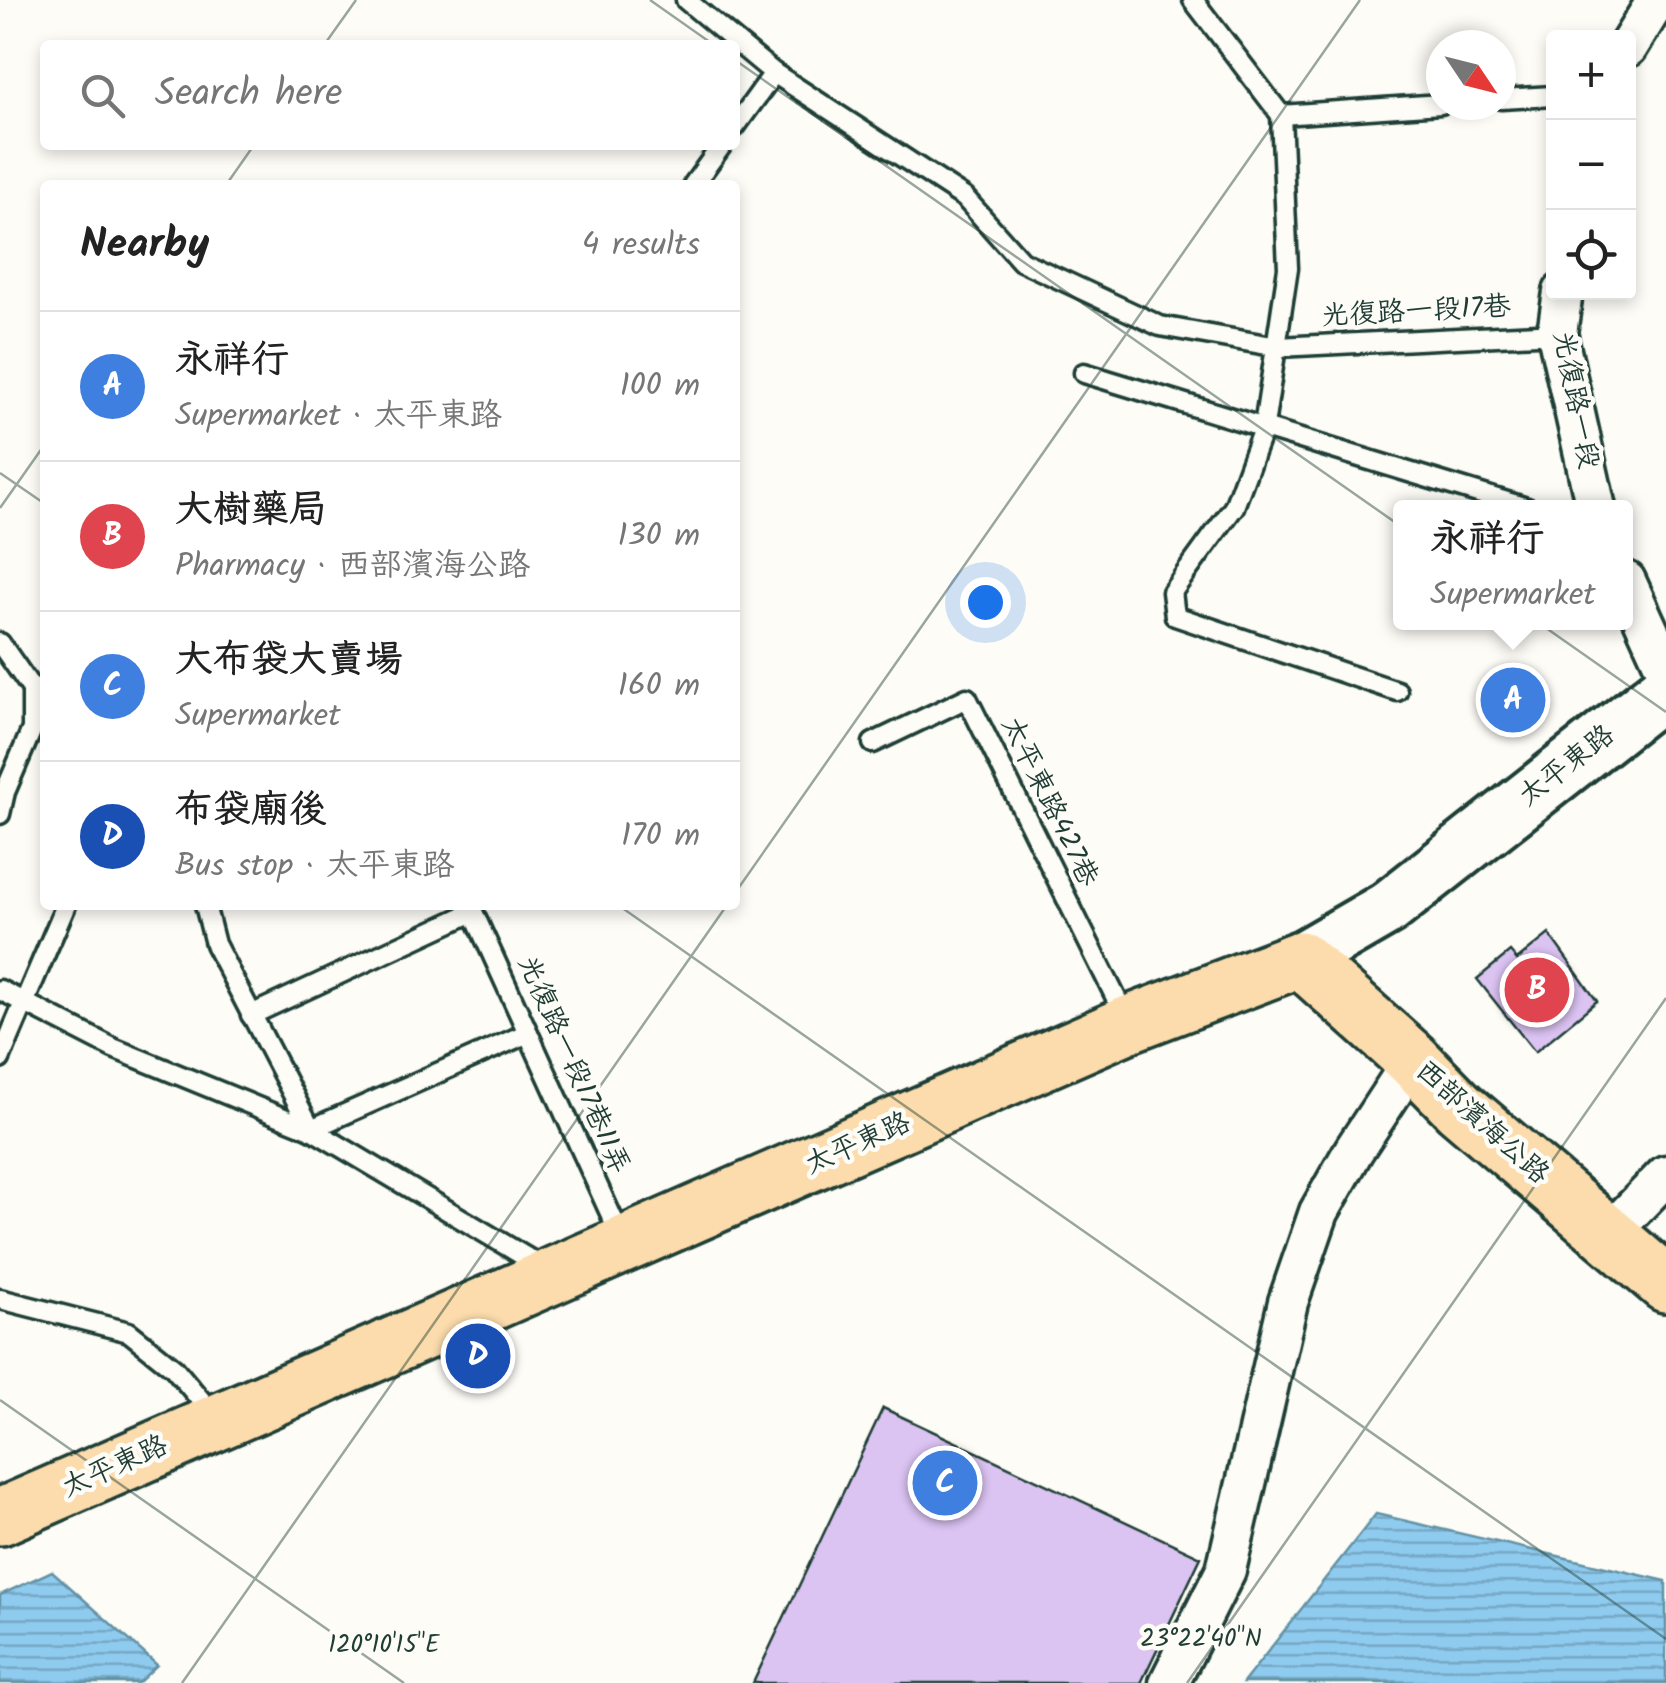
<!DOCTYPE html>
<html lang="en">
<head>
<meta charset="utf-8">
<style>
	:root { --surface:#fff; --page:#f2f2f2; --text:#222; --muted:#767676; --line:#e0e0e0; --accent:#111827 }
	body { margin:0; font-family:Kalam,"LXGW WenKai TC",sans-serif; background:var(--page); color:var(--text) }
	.controls { position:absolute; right:30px; top:30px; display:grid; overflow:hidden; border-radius:10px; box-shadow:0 5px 15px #0003 }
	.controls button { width:90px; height:90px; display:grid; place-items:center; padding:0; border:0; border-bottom:2px solid var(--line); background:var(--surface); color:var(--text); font:50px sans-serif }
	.compass { position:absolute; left:1426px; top:30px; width:90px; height:90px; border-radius:50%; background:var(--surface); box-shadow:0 5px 15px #0003; rotate:125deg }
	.you { position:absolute; left:985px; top:602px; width:35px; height:35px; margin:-25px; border:8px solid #fff; border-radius:50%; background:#1a73e8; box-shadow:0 0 0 15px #1a73e833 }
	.badge { display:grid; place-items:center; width:65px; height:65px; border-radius:50%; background:var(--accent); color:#fff; font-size:32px; font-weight:700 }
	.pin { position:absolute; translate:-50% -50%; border:5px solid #fff; box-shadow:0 2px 10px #0006 }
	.popup { position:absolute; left:1393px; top:500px; width:240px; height:130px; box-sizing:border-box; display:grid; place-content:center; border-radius:10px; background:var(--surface); filter:drop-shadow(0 2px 8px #0005); font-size:32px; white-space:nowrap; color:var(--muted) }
	.popup b { font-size:38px; color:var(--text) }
	.popup::after { content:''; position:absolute; left:50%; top:100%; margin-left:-20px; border:20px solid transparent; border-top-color:var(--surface) }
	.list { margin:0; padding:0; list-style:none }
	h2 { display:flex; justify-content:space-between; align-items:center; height:130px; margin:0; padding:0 40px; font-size:42px }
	h2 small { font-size:32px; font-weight:400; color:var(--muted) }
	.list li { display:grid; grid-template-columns:65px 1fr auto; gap:30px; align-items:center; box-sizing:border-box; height:150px; padding:0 40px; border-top:2px solid var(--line) }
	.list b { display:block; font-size:38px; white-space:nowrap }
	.list p { margin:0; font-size:32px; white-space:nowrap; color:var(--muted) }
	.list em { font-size:32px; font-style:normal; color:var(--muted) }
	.icon { flex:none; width:55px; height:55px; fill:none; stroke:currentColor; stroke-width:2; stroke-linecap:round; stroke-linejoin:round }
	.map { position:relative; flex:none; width:1666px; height:1683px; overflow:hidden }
	.search { position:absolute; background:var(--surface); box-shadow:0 5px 15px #0003; left:40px; top:40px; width:700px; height:110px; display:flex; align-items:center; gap:25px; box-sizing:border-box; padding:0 35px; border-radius:10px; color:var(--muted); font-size:38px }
	.panel { position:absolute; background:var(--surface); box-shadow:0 5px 15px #0003; left:40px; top:180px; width:700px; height:730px; border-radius:10px }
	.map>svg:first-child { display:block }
	.water { fill:url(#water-rules); stroke:#6292a4; stroke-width:2.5 }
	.building { fill:#dbc3f2; stroke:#1f3d34; stroke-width:2.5 }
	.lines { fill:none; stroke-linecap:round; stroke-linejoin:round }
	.lane-casing { stroke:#1f3d34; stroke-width:25 }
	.street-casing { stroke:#1f3d34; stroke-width:45 }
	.secondary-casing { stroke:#1f3d34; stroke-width:60 }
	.primary-casing { stroke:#1f3d34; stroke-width:62 }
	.lane { stroke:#fdfcf7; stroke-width:18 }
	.street { stroke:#fdfcf7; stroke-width:38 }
	.secondary { stroke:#fdfcf7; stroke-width:52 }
	.primary { stroke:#fcdcac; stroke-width:55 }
	.ticks { fill:none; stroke:#1f3d34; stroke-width:2.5; stroke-opacity:0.45 }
	.labels { text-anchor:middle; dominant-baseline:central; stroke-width:9; stroke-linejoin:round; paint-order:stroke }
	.street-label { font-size:28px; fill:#1f3d34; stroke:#fdfcf7 }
	.ticks-label { font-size:25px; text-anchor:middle; fill:#1f3d34; stroke:#fdfcf7; stroke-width:9; stroke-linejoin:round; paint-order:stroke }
</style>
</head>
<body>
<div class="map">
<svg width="1666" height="1683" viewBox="0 0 1666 1683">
	<defs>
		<pattern id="water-rules" width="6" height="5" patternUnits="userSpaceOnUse" patternTransform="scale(2.5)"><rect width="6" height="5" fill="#8fcbef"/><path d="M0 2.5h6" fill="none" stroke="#74a6c2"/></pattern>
	</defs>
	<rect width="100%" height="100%" fill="#fdfcf7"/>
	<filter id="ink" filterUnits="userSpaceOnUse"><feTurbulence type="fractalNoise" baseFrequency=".01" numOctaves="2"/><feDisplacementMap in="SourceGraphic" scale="20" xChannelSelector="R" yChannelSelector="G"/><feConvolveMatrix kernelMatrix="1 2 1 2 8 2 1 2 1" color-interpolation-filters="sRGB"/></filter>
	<g filter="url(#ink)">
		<g class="water">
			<path d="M1376 1514 1666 1581V1683H1243Z"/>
			<path d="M52 1571 157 1665 138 1683H0V1595Z"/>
		</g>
		<g class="building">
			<path d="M1549 934 1597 1001 1535 1052 1477 979 1510 952 1517 960Z"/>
			<path d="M883 1408 1201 1557 1141 1683H753Z"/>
		</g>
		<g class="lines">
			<defs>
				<g id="lane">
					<path d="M686 0 774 73 965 198 1021 261 1160 326 1278 347 1557 333"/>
					<path d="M1193 0 1281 115 1288 268 1264 426 1234 507 1172 592 1175 616 1397 691"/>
					<path d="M1501 99 1554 96"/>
					<path d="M1281 115 1441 104"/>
					<path d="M735 127 774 73"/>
					<path d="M693 185 722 145"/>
					<path d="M1084 373 1527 508"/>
					<path d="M0 643 32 689H45"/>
					<path d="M873 743 967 698 1127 1020"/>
					<path d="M0 814 5 792 32 729V689"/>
					<path d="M205 905 215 944 311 1129 544 1268"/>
					<path d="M473 905V912L621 1237"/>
					<path d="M0 990 113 1048 311 1129 528 1033"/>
					<path d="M251 1015 473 912"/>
					<path d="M0 1059 66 905"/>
					<path d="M0 1299 129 1332 174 1368 215 1417"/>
				</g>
				<g id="street">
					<path d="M1628 47 1657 0"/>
					<path d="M1563 292 1557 333 1596 508"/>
					<path d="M1626 581 1666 669"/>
					<path d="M1608 1235 1666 1175"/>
					<path d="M1169 1683 1226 1570 1288 1302 1319 1212 1354 1150 1413 1060"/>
				</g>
				<path id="secondary" d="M1300 959 1388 908 1666 689"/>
				<path id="primary" d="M0 1517 1129 1024 1300 959 1413 1060 1459 1107 1666 1284"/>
			</defs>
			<use href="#lane" class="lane-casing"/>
			<use href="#street" class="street-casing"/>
			<use href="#secondary" class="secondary-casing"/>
			<use href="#primary" class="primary-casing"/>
			<use href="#lane" class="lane"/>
			<use href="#street" class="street"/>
			<use href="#secondary" class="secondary"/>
			<use href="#primary" class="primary"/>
		</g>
	</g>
	<path class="ticks" d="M650 0 714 45M324 45 356 0M735 60 1666 712M226 185 254 145M0 473 45 504M0 508 45 444M735 893 1360 0M618 905 1666 1639M0 1400 404 1683M182 1683 727 905M1187 1683 1666 998"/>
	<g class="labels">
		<g class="street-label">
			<text transform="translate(1416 312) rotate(-3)">光復路一段17巷</text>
			<text transform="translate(1575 400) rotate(79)">光復路一段</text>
			<text transform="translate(1567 766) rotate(-38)">太平東路</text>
			<text transform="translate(1049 802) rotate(64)">太平東路427巷</text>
			<text transform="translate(573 1065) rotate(66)">光復路一段17巷11弄</text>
			<text transform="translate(1482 1123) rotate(42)">西部濱海公路</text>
			<text transform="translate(858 1144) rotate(-24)">太平東路</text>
			<text transform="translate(115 1467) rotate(-24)">太平東路</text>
		</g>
	</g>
	<g class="ticks-label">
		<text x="1201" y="1646">23°22'40"N</text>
		<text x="384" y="1652">120°10'15"E</text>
	</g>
</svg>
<div class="controls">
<button>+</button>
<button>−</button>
<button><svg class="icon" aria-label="locate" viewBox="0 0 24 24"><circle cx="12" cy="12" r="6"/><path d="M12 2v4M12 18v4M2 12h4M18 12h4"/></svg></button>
</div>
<svg class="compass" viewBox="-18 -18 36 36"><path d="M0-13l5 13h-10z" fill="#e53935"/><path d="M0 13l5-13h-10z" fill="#767676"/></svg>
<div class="you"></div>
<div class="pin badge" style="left:1513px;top:700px;background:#3f7fe0">A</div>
<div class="popup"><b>永祥行</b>Supermarket</div>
<div class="pin badge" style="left:1537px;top:990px;background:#e0444e">B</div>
<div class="pin badge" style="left:945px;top:1483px;background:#3f7fe0">C</div>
<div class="pin badge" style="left:478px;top:1356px;background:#1a4fb4">D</div>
<div class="search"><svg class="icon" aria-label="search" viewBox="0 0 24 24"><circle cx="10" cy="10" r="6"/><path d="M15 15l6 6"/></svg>Search here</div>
<section class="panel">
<h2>Nearby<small>4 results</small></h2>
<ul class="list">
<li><span class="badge" style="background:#3f7fe0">A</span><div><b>永祥行</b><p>Supermarket · 太平東路</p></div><em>100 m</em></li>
<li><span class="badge" style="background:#e0444e">B</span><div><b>大樹藥局</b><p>Pharmacy · 西部濱海公路</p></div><em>130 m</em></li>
<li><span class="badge" style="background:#3f7fe0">C</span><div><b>大布袋大賣場</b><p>Supermarket</p></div><em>160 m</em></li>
<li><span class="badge" style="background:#1a4fb4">D</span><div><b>布袋廟後</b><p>Bus stop · 太平東路</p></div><em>170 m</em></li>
</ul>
</section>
</div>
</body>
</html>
